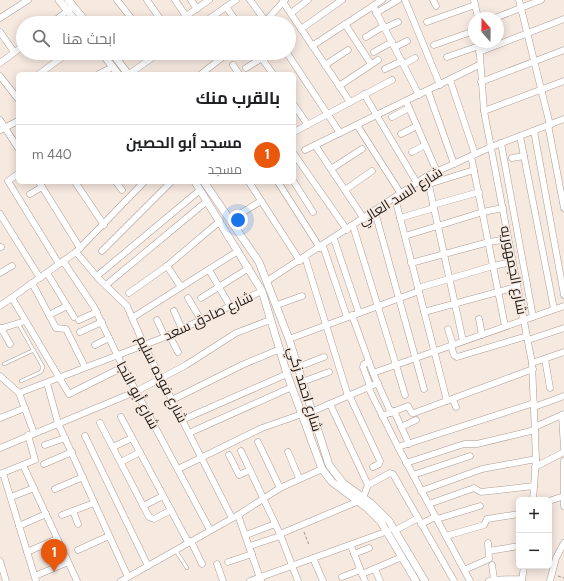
<!DOCTYPE html>
<html lang="ar">
<head>
<meta charset="utf-8">
<style>
	:root { --surface:#fff; --page:#f6f6f6; --text:#202124; --muted:#757577; --line:#e0e0e0; --accent:#ea580c }
	body { margin:0; font-family:"DM Sans",Cairo,sans-serif; background:var(--page); color:var(--text); direction:rtl }
	.controls { position:absolute; right:12px; bottom:12px; display:grid; overflow:hidden; border-radius:6px; box-shadow:0 2px 10px #0003 }
	.controls button { width:36px; height:36px; display:grid; place-items:center; padding:0; border:0; border-bottom:1px solid var(--line); background:var(--surface); color:var(--text); font:20px sans-serif }
	.compass { position:absolute; left:468px; top:12px; width:36px; height:36px; border-radius:50%; background:var(--surface); box-shadow:0 2px 10px #0003; rotate:340deg }
	.you { position:absolute; left:238px; top:220px; width:14px; height:14px; margin:-10px; border:3px solid #fff; border-radius:50%; background:#1a73e8; box-shadow:0 0 0 6px #1a73e833 }
	.badge { display:grid; place-items:center; width:26px; height:26px; border-radius:50%; background:var(--accent); color:#fff; font-size:13px; font-weight:700 }
	.pin { position:absolute; translate:-50% -33px; filter:drop-shadow(0 1px 2px #0008) }
	.pin::after { content:''; position:absolute; top:21px; width:14px; height:12px; background:inherit; clip-path:polygon(0 0,100% 0,50% 100%) }
	.list { margin:0; padding:0; list-style:none }
	h2 { display:flex; justify-content:space-between; align-items:center; height:52px; margin:0; padding:0 16px; font-size:17px }
	h2 small { font-size:13px; font-weight:400; color:var(--muted) }
	.list li { display:grid; grid-template-columns:26px 1fr auto; gap:12px; align-items:center; box-sizing:border-box; height:60px; padding:0 16px; border-top:1px solid var(--line) }
	.list b { display:block; font-size:15px; white-space:nowrap }
	.list p { margin:0; font-size:13px; white-space:nowrap; color:var(--muted) }
	.list em { font-size:13px; font-style:normal; color:var(--muted) }
	.icon { flex:none; width:22px; height:22px; fill:none; stroke:currentColor; stroke-width:2; stroke-linecap:round; stroke-linejoin:round }
	.map { position:relative; flex:none; width:564px; height:581px; overflow:hidden; direction:ltr }
	.search { position:absolute; background:var(--surface); box-shadow:0 2px 10px #0003; left:16px; top:16px; width:280px; height:44px; display:flex; align-items:center; gap:10px; box-sizing:border-box; padding:0 14px; border-radius:22px; color:var(--muted); font-size:15px }
	.panel { position:absolute; background:var(--surface); box-shadow:0 2px 10px #0003; left:16px; top:72px; width:280px; height:112px; border-radius:6px; direction:rtl }
	.map>svg:first-child { display:block }
	.lines { fill:none; stroke-linecap:round; stroke-linejoin:round }
	.service-casing { stroke:#ab9e96; stroke-width:4 }
	.minor-casing { stroke:#ab9e96; stroke-width:7 }
	.tertiary-casing { stroke:#ab9e96; stroke-width:8 }
	.path { stroke:#9e948e; stroke-width:1; stroke-dasharray:3 2; stroke-linecap:butt }
	.service { stroke:#fff; stroke-width:3 }
	.minor { stroke:#fff; stroke-width:6 }
	.tertiary { stroke:#fff; stroke-width:7 }
	.labels { text-anchor:middle; dominant-baseline:central; stroke-width:3; stroke-linejoin:round; paint-order:stroke }
	.street-label { font-size:14px; fill:#1f1a17; stroke:#f6e9e0 }
</style>
</head>
<body>
<div class="map">
<svg width="564" height="581" viewBox="0 0 564 581">
	<rect width="100%" height="100%" fill="#f6e9e0"/>
	<g class="lines">
		<defs>
			<g id="service">
				<path d="M18 323 43 367 41 372 21 381"/>
				<path d="M4 364 34 350"/>
				<path d="M176 551 187 568"/>
			</g>
			<g id="minor">
				<path d="M117 0 135 23"/>
				<path d="M147 0 163 23"/>
				<path d="M175 0 186 16"/>
				<path d="M191 0 197 9"/>
				<path d="M250 0 267 23"/>
				<path d="M405 0 440 85"/>
				<path d="M433 0 436 6"/>
				<path d="M474 0 478 18"/>
				<path d="M519 0 550 125"/>
				<path d="M283 2 350 102"/>
				<path d="M373 6 419 95"/>
				<path d="M226 7 238 23"/>
				<path d="M291 13 308 0"/>
				<path d="M376 13 398 0"/>
				<path d="M0 18 28 0"/>
				<path d="M495 18 541 0"/>
				<path d="M427 22 475 5"/>
				<path d="M52 23 71 8"/>
				<path d="M176 23 209 0"/>
				<path d="M203 23 236 0"/>
				<path d="M225 23 233 17"/>
				<path d="M264 23 285 0"/>
				<path d="M345 24 371 64"/>
				<path d="M385 28 398 22"/>
				<path d="M301 29 342 0"/>
				<path d="M0 32 14 52"/>
				<path d="M366 37 384 26"/>
				<path d="M479 42 484 111 532 363 536 459 533 500"/>
				<path d="M434 45 474 31"/>
				<path d="M312 46 382 0"/>
				<path d="M395 47 407 41"/>
				<path d="M374 52 392 42"/>
				<path d="M479 52 564 19"/>
				<path d="M258 53 273 74"/>
				<path d="M287 53 340 133"/>
				<path d="M184 54 185 53"/>
				<path d="M115 57 122 53"/>
				<path d="M447 57 479 46"/>
				<path d="M0 63 23 46"/>
				<path d="M404 64 415 58"/>
				<path d="M233 65 239 74"/>
				<path d="M325 65 348 50"/>
				<path d="M246 68 262 58"/>
				<path d="M385 69 402 61"/>
				<path d="M39 74 68 53"/>
				<path d="M99 74 113 67"/>
				<path d="M129 74 159 53"/>
				<path d="M201 74 228 53"/>
				<path d="M0 76 18 99"/>
				<path d="M450 80 475 154"/>
				<path d="M481 82 564 50"/>
				<path d="M339 86 378 60"/>
				<path d="M428 91 454 164"/>
				<path d="M364 94 417 183"/>
				<path d="M406 101 437 172"/>
				<path d="M294 105 308 125"/>
				<path d="M484 111 564 81"/>
				<path d="M392 117 409 108"/>
				<path d="M0 120 18 148"/>
				<path d="M357 125 401 194"/>
				<path d="M548 125 564 208"/>
				<path d="M0 130 18 121"/>
				<path d="M534 131 564 295"/>
				<path d="M294 132 392 80"/>
				<path d="M401 134 417 126"/>
				<path d="M520 136 554 309"/>
				<path d="M501 143 533 317"/>
				<path d="M315 145 364 219"/>
				<path d="M305 150 479 65"/>
				<path d="M412 152 425 145"/>
				<path d="M294 154 347 230"/>
				<path d="M471 156 505 326"/>
				<path d="M512 158 524 156"/>
				<path d="M331 169 362 149"/>
				<path d="M18 174 8 181 59 264"/>
				<path d="M427 176 463 341"/>
				<path d="M39 182 80 248"/>
				<path d="M75 182 104 225"/>
				<path d="M116 182 122 190"/>
				<path d="M249 182 300 261"/>
				<path d="M278 182 320 248"/>
				<path d="M294 182 313 212"/>
				<path d="M429 184 474 170"/>
				<path d="M345 190 372 171"/>
				<path d="M30 194 42 187"/>
				<path d="M395 198 447 401"/>
				<path d="M433 205 479 192"/>
				<path d="M375 212 424 389"/>
				<path d="M0 214 40 278"/>
				<path d="M400 218 434 208"/>
				<path d="M230 220 261 201"/>
				<path d="M353 226 396 365"/>
				<path d="M405 236 483 212 503 208"/>
				<path d="M334 239 359 313"/>
				<path d="M323 246 347 317"/>
				<path d="M0 247H1"/>
				<path d="M102 251 171 182"/>
				<path d="M76 252 99 279 127 306 144 345 232 518"/>
				<path d="M305 257 348 396"/>
				<path d="M63 261 94 307 123 367 210 530"/>
				<path d="M411 263 489 242 508 239"/>
				<path d="M167 266 181 287"/>
				<path d="M209 270 230 306"/>
				<path d="M0 273 12 266"/>
				<path d="M47 273 74 317"/>
				<path d="M97 276 200 190"/>
				<path d="M267 281 427 176 491 147 564 119"/>
				<path d="M32 283 56 328 66 329 85 367"/>
				<path d="M106 285 207 201"/>
				<path d="M418 288 493 266 512 262"/>
				<path d="M129 293 167 266 220 221"/>
				<path d="M12 298 69 394 123 367"/>
				<path d="M188 298 201 320"/>
				<path d="M201 298 249 268"/>
				<path d="M277 305 302 296"/>
				<path d="M0 306 76 252 144 182"/>
				<path d="M174 311 182 329"/>
				<path d="M424 312 516 287"/>
				<path d="M49 315 67 306"/>
				<path d="M352 315 373 373 391 413"/>
				<path d="M132 318 238 251"/>
				<path d="M479 319 482 335"/>
				<path d="M79 320 97 312"/>
				<path d="M157 320 165 337"/>
				<path d="M1 328 10 344"/>
				<path d="M0 329 25 321"/>
				<path d="M448 329 453 345"/>
				<path d="M80 332 102 322"/>
				<path d="M169 335 178 352"/>
				<path d="M289 339 419 291"/>
				<path d="M528 340 564 328"/>
				<path d="M95 345 109 338"/>
				<path d="M451 346 454 355 457 357 527 336"/>
				<path d="M545 359 550 388"/>
				<path d="M369 362 364 364 363 367 370 386"/>
				<path d="M532 363 564 352"/>
				<path d="M396 365 405 395"/>
				<path d="M298 367 324 357"/>
				<path d="M373 373 564 306"/>
				<path d="M0 376 19 393 34 433"/>
				<path d="M302 382 329 372"/>
				<path d="M47 383 58 423 128 577"/>
				<path d="M368 387 398 447 470 581"/>
				<path d="M19 393 165 337 262 291"/>
				<path d="M349 395 380 461 379 464 373 467"/>
				<path d="M453 399 456 407"/>
				<path d="M172 400 242 365 280 349"/>
				<path d="M330 404 368 485 363 498"/>
				<path d="M534 407 564 396"/>
				<path d="M394 411 409 444"/>
				<path d="M311 412 378 383"/>
				<path d="M562 415 564 448"/>
				<path d="M382 416 408 406 412 413H414L533 369"/>
				<path d="M121 417 188 542"/>
				<path d="M0 418 25 408"/>
				<path d="M182 420 287 374"/>
				<path d="M100 423 149 517 154 519 171 510"/>
				<path d="M401 427 416 420"/>
				<path d="M535 427 564 414"/>
				<path d="M189 433 292 387"/>
				<path d="M85 436 148 566"/>
				<path d="M258 442 280 488"/>
				<path d="M45 445 65 438"/>
				<path d="M113 447 132 438"/>
				<path d="M398 447 534 403"/>
				<path d="M0 448 137 391 186 365 236 333 270 320"/>
				<path d="M241 451 280 534 298 581"/>
				<path d="M288 452 299 478"/>
				<path d="M229 455 239 475 250 470"/>
				<path d="M564 461V506"/>
				<path d="M121 462 140 452"/>
				<path d="M406 463 464 444H477L535 430"/>
				<path d="M44 464 72 452"/>
				<path d="M23 465 77 581"/>
				<path d="M535 467 564 452"/>
				<path d="M178 469 262 428 302 414"/>
				<path d="M3 473 36 581"/>
				<path d="M0 474 35 460 28 435"/>
				<path d="M413 475 470 456"/>
				<path d="M368 485 390 473 393 474 454 581"/>
				<path d="M55 489 83 477"/>
				<path d="M421 491 482 469 536 459"/>
				<path d="M11 497 34 488"/>
				<path d="M549 501 564 496"/>
				<path d="M429 504 474 488 481 492 534 486"/>
				<path d="M143 506 163 496"/>
				<path d="M73 511 78 524"/>
				<path d="M62 515 94 503"/>
				<path d="M238 515 261 581"/>
				<path d="M437 519 480 506"/>
				<path d="M421 524 435 517"/>
				<path d="M19 526 46 514"/>
				<path d="M396 530 418 518"/>
				<path d="M280 534 359 501"/>
				<path d="M246 535 275 524"/>
				<path d="M446 536 484 525 487 519 519 514"/>
				<path d="M191 541 202 564"/>
				<path d="M250 546 280 536"/>
				<path d="M351 546 365 581"/>
				<path d="M78 550 109 536"/>
				<path d="M489 551 519 546"/>
				<path d="M27 552 57 539"/>
				<path d="M354 554 369 548"/>
				<path d="M313 558 323 581"/>
				<path d="M0 561 6 581"/>
				<path d="M228 562 252 554"/>
				<path d="M217 564 223 581"/>
				<path d="M492 565 494 579"/>
				<path d="M375 569 380 581"/>
				<path d="M464 570 489 559 488 543"/>
				<path d="M362 574 402 557"/>
				<path d="M35 576 68 562"/>
				<path d="M342 577 360 570"/>
				<path d="M121 581 238 515 280 488 322 469"/>
				<path d="M250 581 388 531"/>
				<path d="M489 581C496 578 512 580 522 579"/>
				<path d="M522 581 524 566"/>
				<path d="M550 581 556 558 564 543"/>
			</g>
			<g id="tertiary">
				<path d="M59 0 77 23"/>
				<path d="M68 0 87 23"/>
				<path d="M102 53 118 74"/>
				<path d="M112 53 128 74"/>
				<path d="M195 182 262 291 287 374 322 469 332 482 367 508 381 522 416 581"/>
				<path d="M204 182 259 262 289 339 329 465 343 483 372 504 389 521 425 581"/>
			</g>
		</defs>
		<use href="#service" class="service-casing"/>
		<use href="#minor" class="minor-casing"/>
		<use href="#tertiary" class="tertiary-casing"/>
		<g class="path">
			<path d="M304 532 309 545"/>
			<path d="M558 576 564 578"/>
		</g>
		<use href="#service" class="service"/>
		<use href="#minor" class="minor"/>
		<use href="#tertiary" class="tertiary"/>
	</g>
	<g class="labels">
		<g class="street-label">
			<text transform="translate(400 196) rotate(-32)">شارع السد العالي</text>
			<text transform="translate(514 270) rotate(79)">شارع الجمهوريه</text>
			<text transform="translate(208 316) rotate(-25)">شارع صادق سعد</text>
			<text transform="translate(162 379) rotate(63)">شارع فوده سليم</text>
			<text transform="translate(305 389) rotate(73)">شارع احمد زكي</text>
			<text transform="translate(138 395) rotate(62)">شارع أبو النجا</text>
		</g>
	</g>
</svg>
<div class="controls">
<button>+</button>
<button>−</button>
</div>
<svg class="compass" viewBox="-18 -18 36 36"><path d="M0-13l5 13h-10z" fill="#e53935"/><path d="M0 13l5-13h-10z" fill="#757577"/></svg>
<div class="you"></div>
<div class="pin badge" style="left:54px;top:572px">1</div>
<div class="search"><svg class="icon" aria-label="search" viewBox="0 0 24 24"><circle cx="10" cy="10" r="6"/><path d="M15 15l6 6"/></svg>ابحث هنا</div>
<section class="panel">
<h2>بالقرب منك<small></small></h2>
<ul class="list">
<li><span class="badge">1</span><div><b>مسجد أبو الحصين</b><p>مسجد</p></div><em>440 m</em></li>
</ul>
</section>
</div>
</body>
</html>
